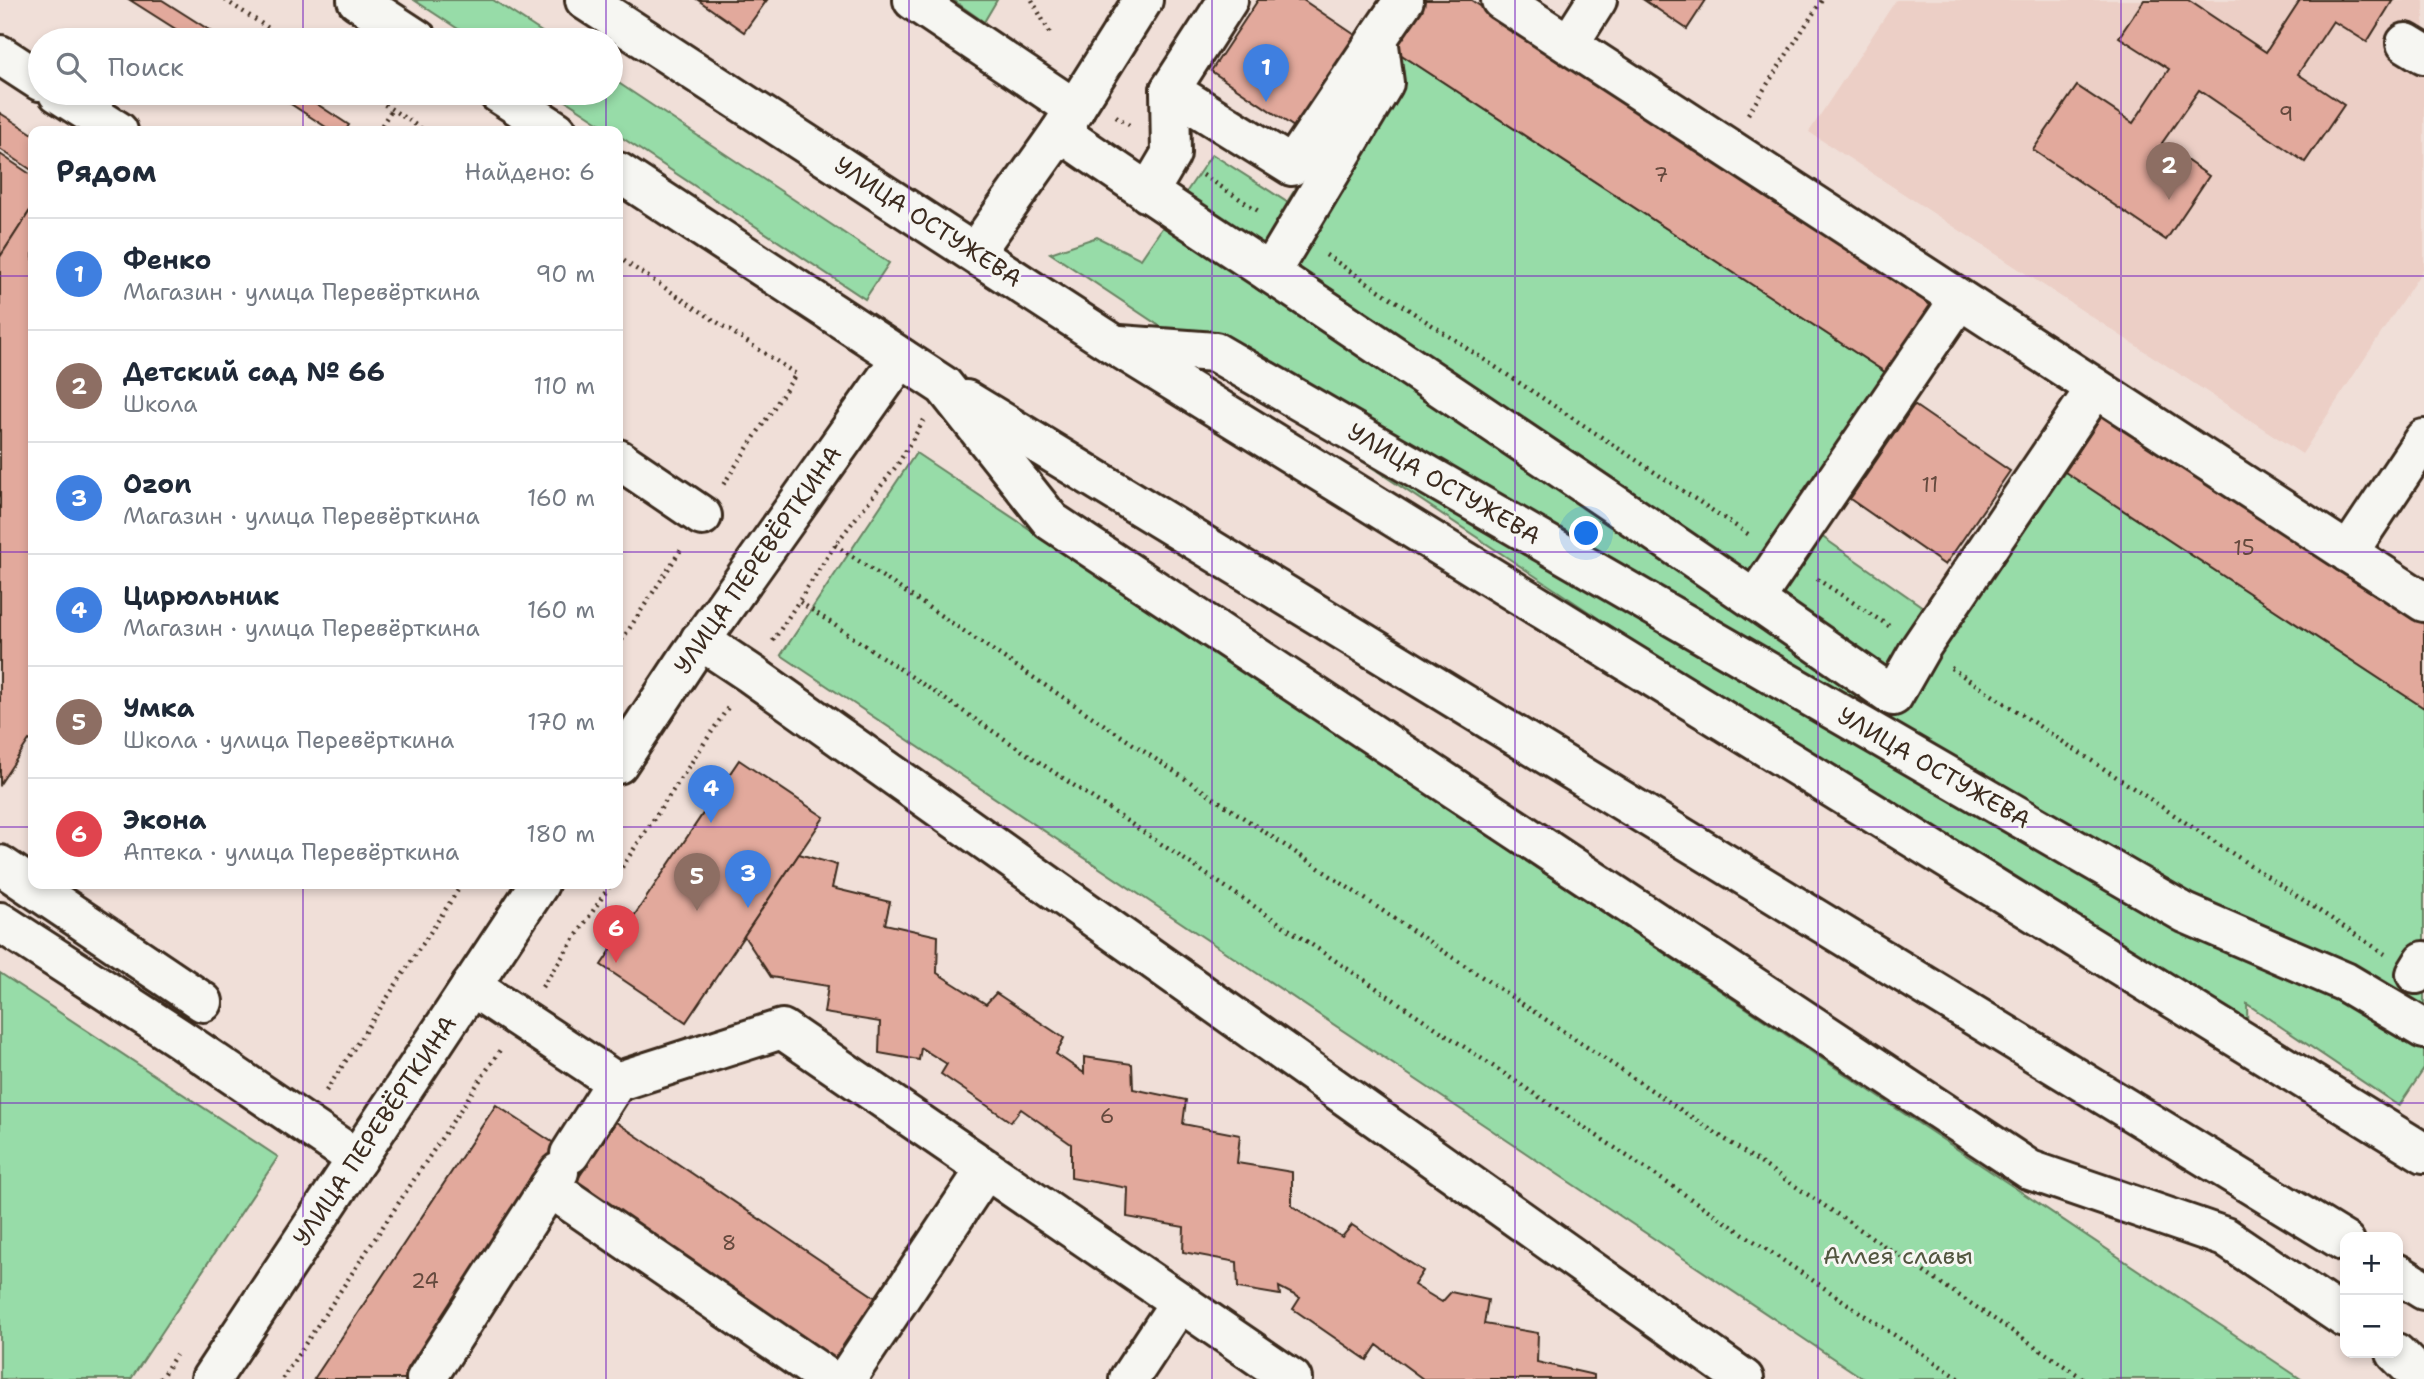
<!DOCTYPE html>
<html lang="ru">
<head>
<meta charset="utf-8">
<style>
	:root { --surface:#fff; --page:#f2f2f3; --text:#1f2937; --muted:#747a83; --line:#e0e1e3; --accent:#111827 }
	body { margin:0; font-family:"Shantell Sans",sans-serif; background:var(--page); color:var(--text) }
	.controls { position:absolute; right:21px; bottom:21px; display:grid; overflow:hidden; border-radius:14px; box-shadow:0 4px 10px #0003 }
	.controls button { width:63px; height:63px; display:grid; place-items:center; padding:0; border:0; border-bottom:2px solid var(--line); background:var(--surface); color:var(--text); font:35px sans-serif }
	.you { position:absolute; left:1587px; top:534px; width:24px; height:24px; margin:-18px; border:5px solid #fff; border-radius:50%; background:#1a73e8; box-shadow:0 0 0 10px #1a73e833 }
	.badge { display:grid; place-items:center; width:46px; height:46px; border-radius:50%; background:var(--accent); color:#fff; font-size:23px; font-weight:700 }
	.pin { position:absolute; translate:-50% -58px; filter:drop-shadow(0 2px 4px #0008) }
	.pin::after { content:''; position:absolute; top:37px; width:24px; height:21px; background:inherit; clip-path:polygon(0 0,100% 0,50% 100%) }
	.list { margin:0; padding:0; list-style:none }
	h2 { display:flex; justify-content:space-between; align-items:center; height:91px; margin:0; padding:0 28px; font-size:30px }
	h2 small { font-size:23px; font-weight:400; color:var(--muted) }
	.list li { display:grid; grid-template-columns:46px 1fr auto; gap:21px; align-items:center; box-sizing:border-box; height:112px; padding:0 28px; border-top:2px solid var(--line) }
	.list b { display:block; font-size:26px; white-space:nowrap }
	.list p { margin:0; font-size:23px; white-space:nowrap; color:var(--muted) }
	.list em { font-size:23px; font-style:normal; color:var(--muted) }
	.icon { flex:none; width:38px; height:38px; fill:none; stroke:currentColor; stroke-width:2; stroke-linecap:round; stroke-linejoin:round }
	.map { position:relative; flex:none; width:2424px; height:1379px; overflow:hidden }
	.search { position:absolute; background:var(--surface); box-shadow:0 4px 10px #0003; left:28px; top:28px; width:595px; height:77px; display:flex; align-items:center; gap:18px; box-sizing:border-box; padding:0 24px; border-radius:38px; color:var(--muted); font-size:26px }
	.panel { position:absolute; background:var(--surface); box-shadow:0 4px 10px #0003; left:28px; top:126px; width:595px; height:763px; border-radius:14px }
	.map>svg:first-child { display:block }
	.built { fill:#eccfc6 }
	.green { fill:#97dca8; stroke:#698363; stroke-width:2 }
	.building { fill:#e2a99c; stroke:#3b2a1e; stroke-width:2 }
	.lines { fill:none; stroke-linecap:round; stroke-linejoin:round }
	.minor-casing { stroke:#3b2a1e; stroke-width:44 }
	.major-casing { stroke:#3b2a1e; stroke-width:44 }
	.path { stroke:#3b2a1e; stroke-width:4.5; stroke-dasharray:2 5; stroke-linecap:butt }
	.minor { stroke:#f6f6f2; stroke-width:38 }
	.major { stroke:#f6f6f2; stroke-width:38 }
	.grid { fill:none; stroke:#7b2cbf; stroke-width:2; stroke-opacity:0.55 }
	.labels { text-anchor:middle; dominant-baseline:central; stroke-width:6; stroke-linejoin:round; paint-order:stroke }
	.number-label { font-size:21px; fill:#654a3e }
	.street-label { font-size:24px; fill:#3b2a1e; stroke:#f6f6f2 }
	.park-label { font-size:24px; fill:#525640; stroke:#f6f6f2 }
</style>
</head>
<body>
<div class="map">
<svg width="2424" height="1379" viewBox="0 0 2424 1379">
	<rect width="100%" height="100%" fill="#f0dfd8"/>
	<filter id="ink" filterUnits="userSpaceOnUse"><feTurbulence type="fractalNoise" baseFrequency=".0143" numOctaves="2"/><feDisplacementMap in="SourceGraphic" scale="14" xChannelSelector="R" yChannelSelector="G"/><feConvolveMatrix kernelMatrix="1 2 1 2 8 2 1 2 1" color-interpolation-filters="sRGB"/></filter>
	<g filter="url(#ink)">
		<path class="built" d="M1896 0H2424V268L2302 454 1809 132Z"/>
		<g class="green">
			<path d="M414 0H493L554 40H475Z"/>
			<path d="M953 0H997L984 22Z"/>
			<path d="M1388 46 1888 374 1791 515 1956 630 2065 472 2424 708V1069L2399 1106 2247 1004 2248 1051 1050 253 1097 237 1141 259 1212 154 1287 202Z"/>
			<path d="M611 78 889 263 865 299 618 135V131H612L554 93H611Z"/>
			<path d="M916 453 2301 1379H1864L781 655Z"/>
			<path d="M0 973 278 1157 131 1379H0Z"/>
		</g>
		<g class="building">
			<path d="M130 0H162L225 40H193Z"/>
			<path d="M698 0H767L744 32Z"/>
			<path d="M1258 0H1303L1364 41 1303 133 1211 71Z"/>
			<path d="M1418 0H1471L1934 304 1888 374 1388 46Z"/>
			<path d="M1644 0H1706L1687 29Z"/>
			<path d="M2144 0H2188L2266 52 2300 0H2393L2367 42 2333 21 2298 74 2344 105 2305 162 2199 90 2162 143 2209 176 2166 240 2033 150 2077 86 2133 123 2169 69 2119 37Z"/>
			<path d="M274 93H300L349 125 345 131H332Z"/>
			<path d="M0 113 33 134V171L0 149Z"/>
			<path d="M0 154 33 176V206L0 257Z"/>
			<path d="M33 206V742L29 740 0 784V257Z"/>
			<path d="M1914 405 2010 471 1945 565 1850 499Z"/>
			<path d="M2104 413 2424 624V708L2065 472Z"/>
			<path d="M739 760 824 817 686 1022 601 965Z"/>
			<path d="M799 854 837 865 832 888 890 902 885 924 938 936 937 973 986 1004 996 993 1064 1038 1056 1054 1084 1073V1057L1132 1064 1133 1089 1186 1100 1183 1124 1240 1135 1237 1163 1292 1172V1206L1342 1237 1352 1225 1423 1271 1414 1285 1442 1302 1451 1292 1488 1300 1484 1324 1538 1333 1537 1362 1594 1375V1379H1423L1377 1345 1367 1360 1293 1309 1300 1298 1279 1287 1280 1295 1238 1288 1237 1262 1183 1252 1184 1227 1127 1217 1128 1188 1071 1178V1144L1021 1109 1011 1122 941 1074 947 1064 921 1048 919 1060 879 1053 880 1022 824 1013 828 986 771 977 744 936Z"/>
			<path d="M496 1105 587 1165 575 1183 548 1166 406 1379H314Z"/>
			<path d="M616 1122 882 1302 841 1363 575 1183Z"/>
		</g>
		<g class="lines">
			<defs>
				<g id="minor">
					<path d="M913 0 1075 109"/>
					<path d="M1228 0 1170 90 1292 166 1378 38"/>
					<path d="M1501 0 2424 602"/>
					<path d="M2406 43 2424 54"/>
					<path d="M1569 44 1597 0"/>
					<path d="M0 55 40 81"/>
					<path d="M58 93 118 131"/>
					<path d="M1060 132C1137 186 1215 236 1293 288 1494 423 1695 557 1893 696L1921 647 2095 389"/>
					<path d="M1148 193 1171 154 1170 90"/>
					<path d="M975 252 1060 132 1143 0"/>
					<path d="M1270 273 1384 83 1378 38 1404 0"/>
					<path d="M618 459 702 516"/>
					<path d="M2348 553 2424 439"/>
					<path d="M1755 599 1959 300"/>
					<path d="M700 640 751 674 1744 1379"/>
					<path d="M618 764 689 657 901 358"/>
					<path d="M0 865 203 1002"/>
					<path d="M0 922 179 1038 357 1159"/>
					<path d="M2416 974 2424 961"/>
					<path d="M471 986 616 1082 782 1029 1292 1379"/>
					<path d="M570 1154 616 1082"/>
					<path d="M549 1187 829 1379"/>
					<path d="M211 1379 539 884"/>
					<path d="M426 1379 559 1172"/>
					<path d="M846 1379 986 1169"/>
					<path d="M1129 1379 1180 1302"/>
				</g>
				<g id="major">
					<path d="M357 0 418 40"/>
					<path d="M585 0 1115 345 2424 1153"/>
					<path d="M498 93 557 131"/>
					<path d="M618 172 944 386 1051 521 2030 1170 2225 1237 2345 1318"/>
					<path d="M1120 345 1215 352 2185 913 2345 982 2424 1029"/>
					<path d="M966 400 2345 1242"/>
					<path d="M2398 1274 2424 1290"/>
					<path d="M2396 1353 2422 1379"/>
				</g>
			</defs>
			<use href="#minor" class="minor-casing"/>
			<use href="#major" class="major-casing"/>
			<g class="path">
				<path d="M225 0 287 40"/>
				<path d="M1032 0 1051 35"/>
				<path d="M367 93 425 131"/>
				<path d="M1748 114 1822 0"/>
				<path d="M1116 116 1132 127"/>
				<path d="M378 131 392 109"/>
				<path d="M1203 175 1260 212"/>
				<path d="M1326 255 1751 536"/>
				<path d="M618 257 796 374 723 485"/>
				<path d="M835 545 2084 1379"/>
				<path d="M1817 579 1889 626"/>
				<path d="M800 602 1960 1379"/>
				<path d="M773 641 835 545 898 464 924 420"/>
				<path d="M618 646 682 548"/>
				<path d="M1951 668 2385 954"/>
				<path d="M618 873 729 706"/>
				<path d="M542 987 611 884"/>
				<path d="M326 1091 462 884"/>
				<path d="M160 1379 176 1355"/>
				<path d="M282 1379 500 1050"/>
			</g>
			<use href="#minor" class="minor"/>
			<use href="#major" class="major"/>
		</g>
	</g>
	<path class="grid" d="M303 0V40M606 0V40M909 0V1379M1212 0V1379M1515 0V1379M1818 0V1379M2121 0V1379M303 93V131M606 93V131M0 276H33M618 276H2424M0 552H33M618 552H2424M0 827H33M618 827H2424M303 884V1379M606 884V1379M0 1103H2424"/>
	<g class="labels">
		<g class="number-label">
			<text x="2286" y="114">9</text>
			<text x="1661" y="175">7</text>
			<text x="1930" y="485">11</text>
			<text x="2244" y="548">15</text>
			<text x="1107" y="1116">6</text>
			<text x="729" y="1243">8</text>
			<text x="425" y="1281">24</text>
		</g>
		<g class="street-label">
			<text transform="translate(928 222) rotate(33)">УЛИЦА ОСТУЖЕВА</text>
			<text transform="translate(1444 484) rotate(30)">УЛИЦА ОСТУЖЕВА</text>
			<text transform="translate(758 560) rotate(-55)">УЛИЦА ПЕРЕВЁРТКИНА</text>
			<text transform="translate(1934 768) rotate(30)">УЛИЦА ОСТУЖЕВА</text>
			<text transform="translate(375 1131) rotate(-56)">УЛИЦА ПЕРЕВЁРТКИНА</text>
		</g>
		<g class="park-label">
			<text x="1898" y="1256">Аллея славы</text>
		</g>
	</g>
</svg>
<div class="controls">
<button>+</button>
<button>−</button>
</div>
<div class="you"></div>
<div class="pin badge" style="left:1266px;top:102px;background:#3f7fe0">1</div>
<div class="pin badge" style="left:2169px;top:200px;background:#8d6e63">2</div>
<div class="pin badge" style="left:748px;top:908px;background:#3f7fe0">3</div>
<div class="pin badge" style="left:711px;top:823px;background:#3f7fe0">4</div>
<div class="pin badge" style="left:697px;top:911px;background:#8d6e63">5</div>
<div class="pin badge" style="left:616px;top:963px;background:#e0444e">6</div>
<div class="search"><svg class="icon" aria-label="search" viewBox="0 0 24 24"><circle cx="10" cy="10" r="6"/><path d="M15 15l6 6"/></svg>Поиск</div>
<section class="panel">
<h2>Рядом<small>Найдено: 6</small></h2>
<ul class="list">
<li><span class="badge" style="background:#3f7fe0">1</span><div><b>Фенко</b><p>Магазин · улица Перевёрткина</p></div><em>90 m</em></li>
<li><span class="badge" style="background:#8d6e63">2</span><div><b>Детский сад № 66</b><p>Школа</p></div><em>110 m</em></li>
<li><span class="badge" style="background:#3f7fe0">3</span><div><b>Ozon</b><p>Магазин · улица Перевёрткина</p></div><em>160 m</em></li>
<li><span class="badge" style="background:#3f7fe0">4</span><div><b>Цирюльник</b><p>Магазин · улица Перевёрткина</p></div><em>160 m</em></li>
<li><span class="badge" style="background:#8d6e63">5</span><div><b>Умка</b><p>Школа · улица Перевёрткина</p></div><em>170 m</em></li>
<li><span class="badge" style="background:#e0444e">6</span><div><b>Экона</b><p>Аптека · улица Перевёрткина</p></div><em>180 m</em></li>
</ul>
</section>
</div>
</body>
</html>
